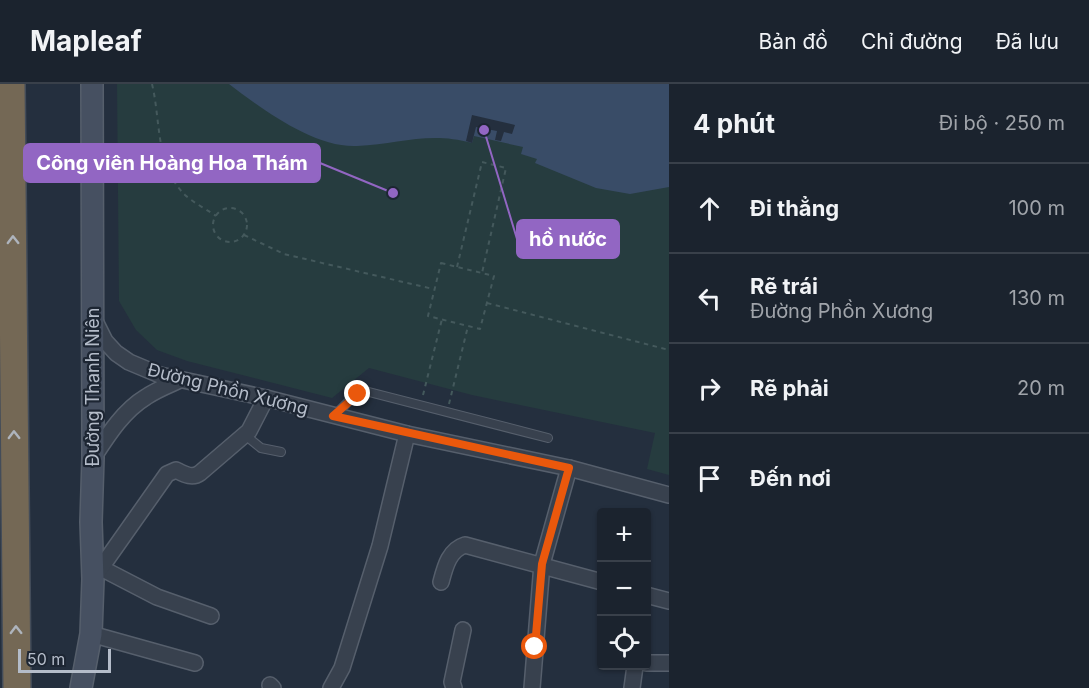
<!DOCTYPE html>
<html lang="vi">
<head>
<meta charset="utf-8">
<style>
	:root { --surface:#1b232e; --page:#242b36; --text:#f1f3f6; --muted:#a0a4aa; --line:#39404a }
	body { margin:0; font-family:Inter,sans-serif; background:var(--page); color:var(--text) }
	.controls { position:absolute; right:18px; bottom:18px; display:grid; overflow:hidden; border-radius:6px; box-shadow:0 2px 4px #0004 }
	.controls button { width:54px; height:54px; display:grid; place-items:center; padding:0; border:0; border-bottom:2px solid var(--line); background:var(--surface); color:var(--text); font:30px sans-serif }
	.scale { position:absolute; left:18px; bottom:15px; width:93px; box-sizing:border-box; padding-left:6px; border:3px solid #b4bcc9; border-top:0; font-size:16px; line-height:21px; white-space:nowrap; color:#b4bcc9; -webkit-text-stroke:4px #1d2633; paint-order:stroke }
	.stop { position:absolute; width:18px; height:18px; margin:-14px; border:4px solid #ea580c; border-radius:50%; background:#fff }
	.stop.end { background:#ea580c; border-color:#fff; box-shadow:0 2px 6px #0008 }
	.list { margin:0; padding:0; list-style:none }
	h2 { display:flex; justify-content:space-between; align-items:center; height:78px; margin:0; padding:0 24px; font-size:26px }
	h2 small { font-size:20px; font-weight:400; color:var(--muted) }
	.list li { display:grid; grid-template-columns:39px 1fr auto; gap:18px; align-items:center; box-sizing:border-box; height:90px; padding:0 24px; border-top:2px solid var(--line) }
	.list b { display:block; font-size:22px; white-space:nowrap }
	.list p { margin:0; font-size:20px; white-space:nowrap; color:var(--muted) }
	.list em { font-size:20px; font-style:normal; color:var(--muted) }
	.icon { flex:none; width:33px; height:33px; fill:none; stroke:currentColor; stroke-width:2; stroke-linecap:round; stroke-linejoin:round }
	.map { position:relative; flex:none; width:669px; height:604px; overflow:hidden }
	header { display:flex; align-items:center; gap:36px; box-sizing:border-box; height:84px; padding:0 30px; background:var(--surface); border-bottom:2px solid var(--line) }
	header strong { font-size:28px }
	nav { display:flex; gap:33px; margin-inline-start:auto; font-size:21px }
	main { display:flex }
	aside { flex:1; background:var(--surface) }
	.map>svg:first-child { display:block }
	.green { fill:#263c3f }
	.water { fill:#394c67 }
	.pier { fill:#242f3e }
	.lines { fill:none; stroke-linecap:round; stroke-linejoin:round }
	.lane-casing { stroke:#565f6c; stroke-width:10 }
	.street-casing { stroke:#565f6c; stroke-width:18 }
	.secondary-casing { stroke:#565f6c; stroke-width:24 }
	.highway-casing { stroke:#434c59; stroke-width:30 }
	.path { stroke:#44595c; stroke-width:2; stroke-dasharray:4.5 4.5; stroke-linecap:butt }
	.lane { stroke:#38414e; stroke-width:8 }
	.street { stroke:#38414e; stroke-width:15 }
	.secondary { stroke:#465061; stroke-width:21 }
	.highway { stroke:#746855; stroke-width:27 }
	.oneway { stroke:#aeb4bd }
	.route { stroke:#ea580c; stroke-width:8 }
	.labels { text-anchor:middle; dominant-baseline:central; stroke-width:4.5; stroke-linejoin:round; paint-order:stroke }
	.street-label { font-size:18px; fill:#b4bcc9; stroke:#1d2633 }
	.leader { fill:none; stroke:#9266c3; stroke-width:2 }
	.callout-dot { fill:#9266c3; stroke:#1d2633; stroke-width:2 }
	.callout { fill:#9266c3; stroke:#9266c3; stroke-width:2 }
	.callout-label { font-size:20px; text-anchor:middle; font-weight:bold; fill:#fff }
</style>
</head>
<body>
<header>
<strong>Mapleaf</strong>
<nav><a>Bản đồ</a><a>Chỉ đường</a><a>Đã lưu</a></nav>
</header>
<main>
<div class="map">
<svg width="669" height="604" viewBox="0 0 669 604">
	<rect width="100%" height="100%" fill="#242f3e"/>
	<path class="green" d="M117 0H669V391L647 385 655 349 472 311 369 284 332 314 187 277 157 266 136 246 119 217Z"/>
	<path class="water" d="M229 0H669V103L630 110 596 104 535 79 537 75 521 70 523 63 474 52 472 59C429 47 399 60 357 62 314 64 262 25 229 0Z"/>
	<path class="pier" d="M472 31 515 41 512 50 504 48 501 57 495 56 497 47 476 43 472 59 466 57Z"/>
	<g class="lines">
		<defs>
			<g id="lane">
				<path d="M334 332 351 315 365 307 548 354"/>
				<path d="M245 351 261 364 281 368"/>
			</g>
			<g id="street">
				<path d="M94 235 105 257 116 269 129 278 160 291 266 314 407 350 569 384 669 411"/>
				<path d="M93 374C108 351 123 327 146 313 156 306 169 301 180 296"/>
				<path d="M101 484 157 513 211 532"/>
				<path d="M93 495 167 390 176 386C184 390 192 395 200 389L249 347 266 314"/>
				<path d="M441 498C445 483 449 466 465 461L602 498"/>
				<path d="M646 511 669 517"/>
				<path d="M91 550 195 579"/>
				<path d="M646 579H669"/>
				<path d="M270 601 273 604"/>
				<path d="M331 604 342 584 380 462 407 350"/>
				<path d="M454 604 452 598 463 546"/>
				<path d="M532 604 542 480 569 384"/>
				<path d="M632 604 635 582"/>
			</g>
			<path id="secondary" d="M81 604 91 550 93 495 91 438 93 374 92 0"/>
			<path id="highway" d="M11 0 17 604"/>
		</defs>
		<use href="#lane" class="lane-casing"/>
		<use href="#street" class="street-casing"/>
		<use href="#secondary" class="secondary-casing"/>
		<use href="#highway" class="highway-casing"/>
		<g class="path">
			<path d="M152 0C161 37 155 81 185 111 194 119 206 125 216 132"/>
			<circle cx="230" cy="141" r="17"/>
			<path d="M244 151 284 170 433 205"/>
			<path d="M441 179 494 192 480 245 428 232Z"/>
			<path d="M457 183 482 78 506 84 482 189"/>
			<path d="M487 219 669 266"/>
			<path d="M423 311 442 235"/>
			<path d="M449 320 468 242"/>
		</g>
		<use href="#lane" class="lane"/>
		<use href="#street" class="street"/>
		<use href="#secondary" class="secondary"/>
		<use href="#highway" class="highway"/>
	</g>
	<defs><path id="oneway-chevron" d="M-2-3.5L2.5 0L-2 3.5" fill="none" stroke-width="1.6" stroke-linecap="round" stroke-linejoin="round" transform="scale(1.5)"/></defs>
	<g class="oneway">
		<use href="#oneway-chevron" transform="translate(13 156) rotate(-91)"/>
		<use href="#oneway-chevron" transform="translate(14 351) rotate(-91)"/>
		<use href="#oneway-chevron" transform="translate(16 546) rotate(-91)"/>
	</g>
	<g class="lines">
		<path class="route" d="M358 310 333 332 569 384 542 480 535 563"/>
	</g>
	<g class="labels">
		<g class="street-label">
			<text transform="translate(92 303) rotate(-90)">Đường Thanh Niên</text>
			<text transform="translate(228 305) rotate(14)">Đường Phồn Xương</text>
		</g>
	</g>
	<path class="leader" d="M393 109L320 79M484 46L517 155"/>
	<g class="callout-dot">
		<circle cx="393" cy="109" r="6"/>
		<circle cx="484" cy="46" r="6"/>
	</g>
	<g class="callout">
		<rect x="24" y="60" width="296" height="38" rx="6"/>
		<rect x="517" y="136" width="102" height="38" rx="6"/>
	</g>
	<g class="callout-label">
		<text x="172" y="86">Công viên Hoàng Hoa Thám</text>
		<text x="568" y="162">hồ nước</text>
	</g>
</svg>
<div class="controls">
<button>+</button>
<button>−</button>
<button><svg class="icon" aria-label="locate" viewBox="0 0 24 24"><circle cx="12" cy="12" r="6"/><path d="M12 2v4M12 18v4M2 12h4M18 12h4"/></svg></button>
</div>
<div class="scale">50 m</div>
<div class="stop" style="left:535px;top:563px"></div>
<div class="stop end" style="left:358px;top:310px"></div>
</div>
<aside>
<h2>4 phút<small>Đi bộ · 250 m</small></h2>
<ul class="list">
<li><svg class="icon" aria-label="ahead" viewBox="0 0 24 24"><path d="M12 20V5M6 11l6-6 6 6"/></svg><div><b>Đi thẳng</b></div><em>100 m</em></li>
<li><svg class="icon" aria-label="left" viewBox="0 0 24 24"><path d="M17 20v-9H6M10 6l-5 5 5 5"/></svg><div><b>Rẽ trái</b><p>Đường Phồn Xương</p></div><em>130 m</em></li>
<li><svg class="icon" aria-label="right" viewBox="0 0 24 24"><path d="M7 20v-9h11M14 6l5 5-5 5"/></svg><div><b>Rẽ phải</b></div><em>20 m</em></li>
<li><svg class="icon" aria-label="arrive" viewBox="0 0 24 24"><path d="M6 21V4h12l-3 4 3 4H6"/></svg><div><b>Đến nơi</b></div></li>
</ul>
</aside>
</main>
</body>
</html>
